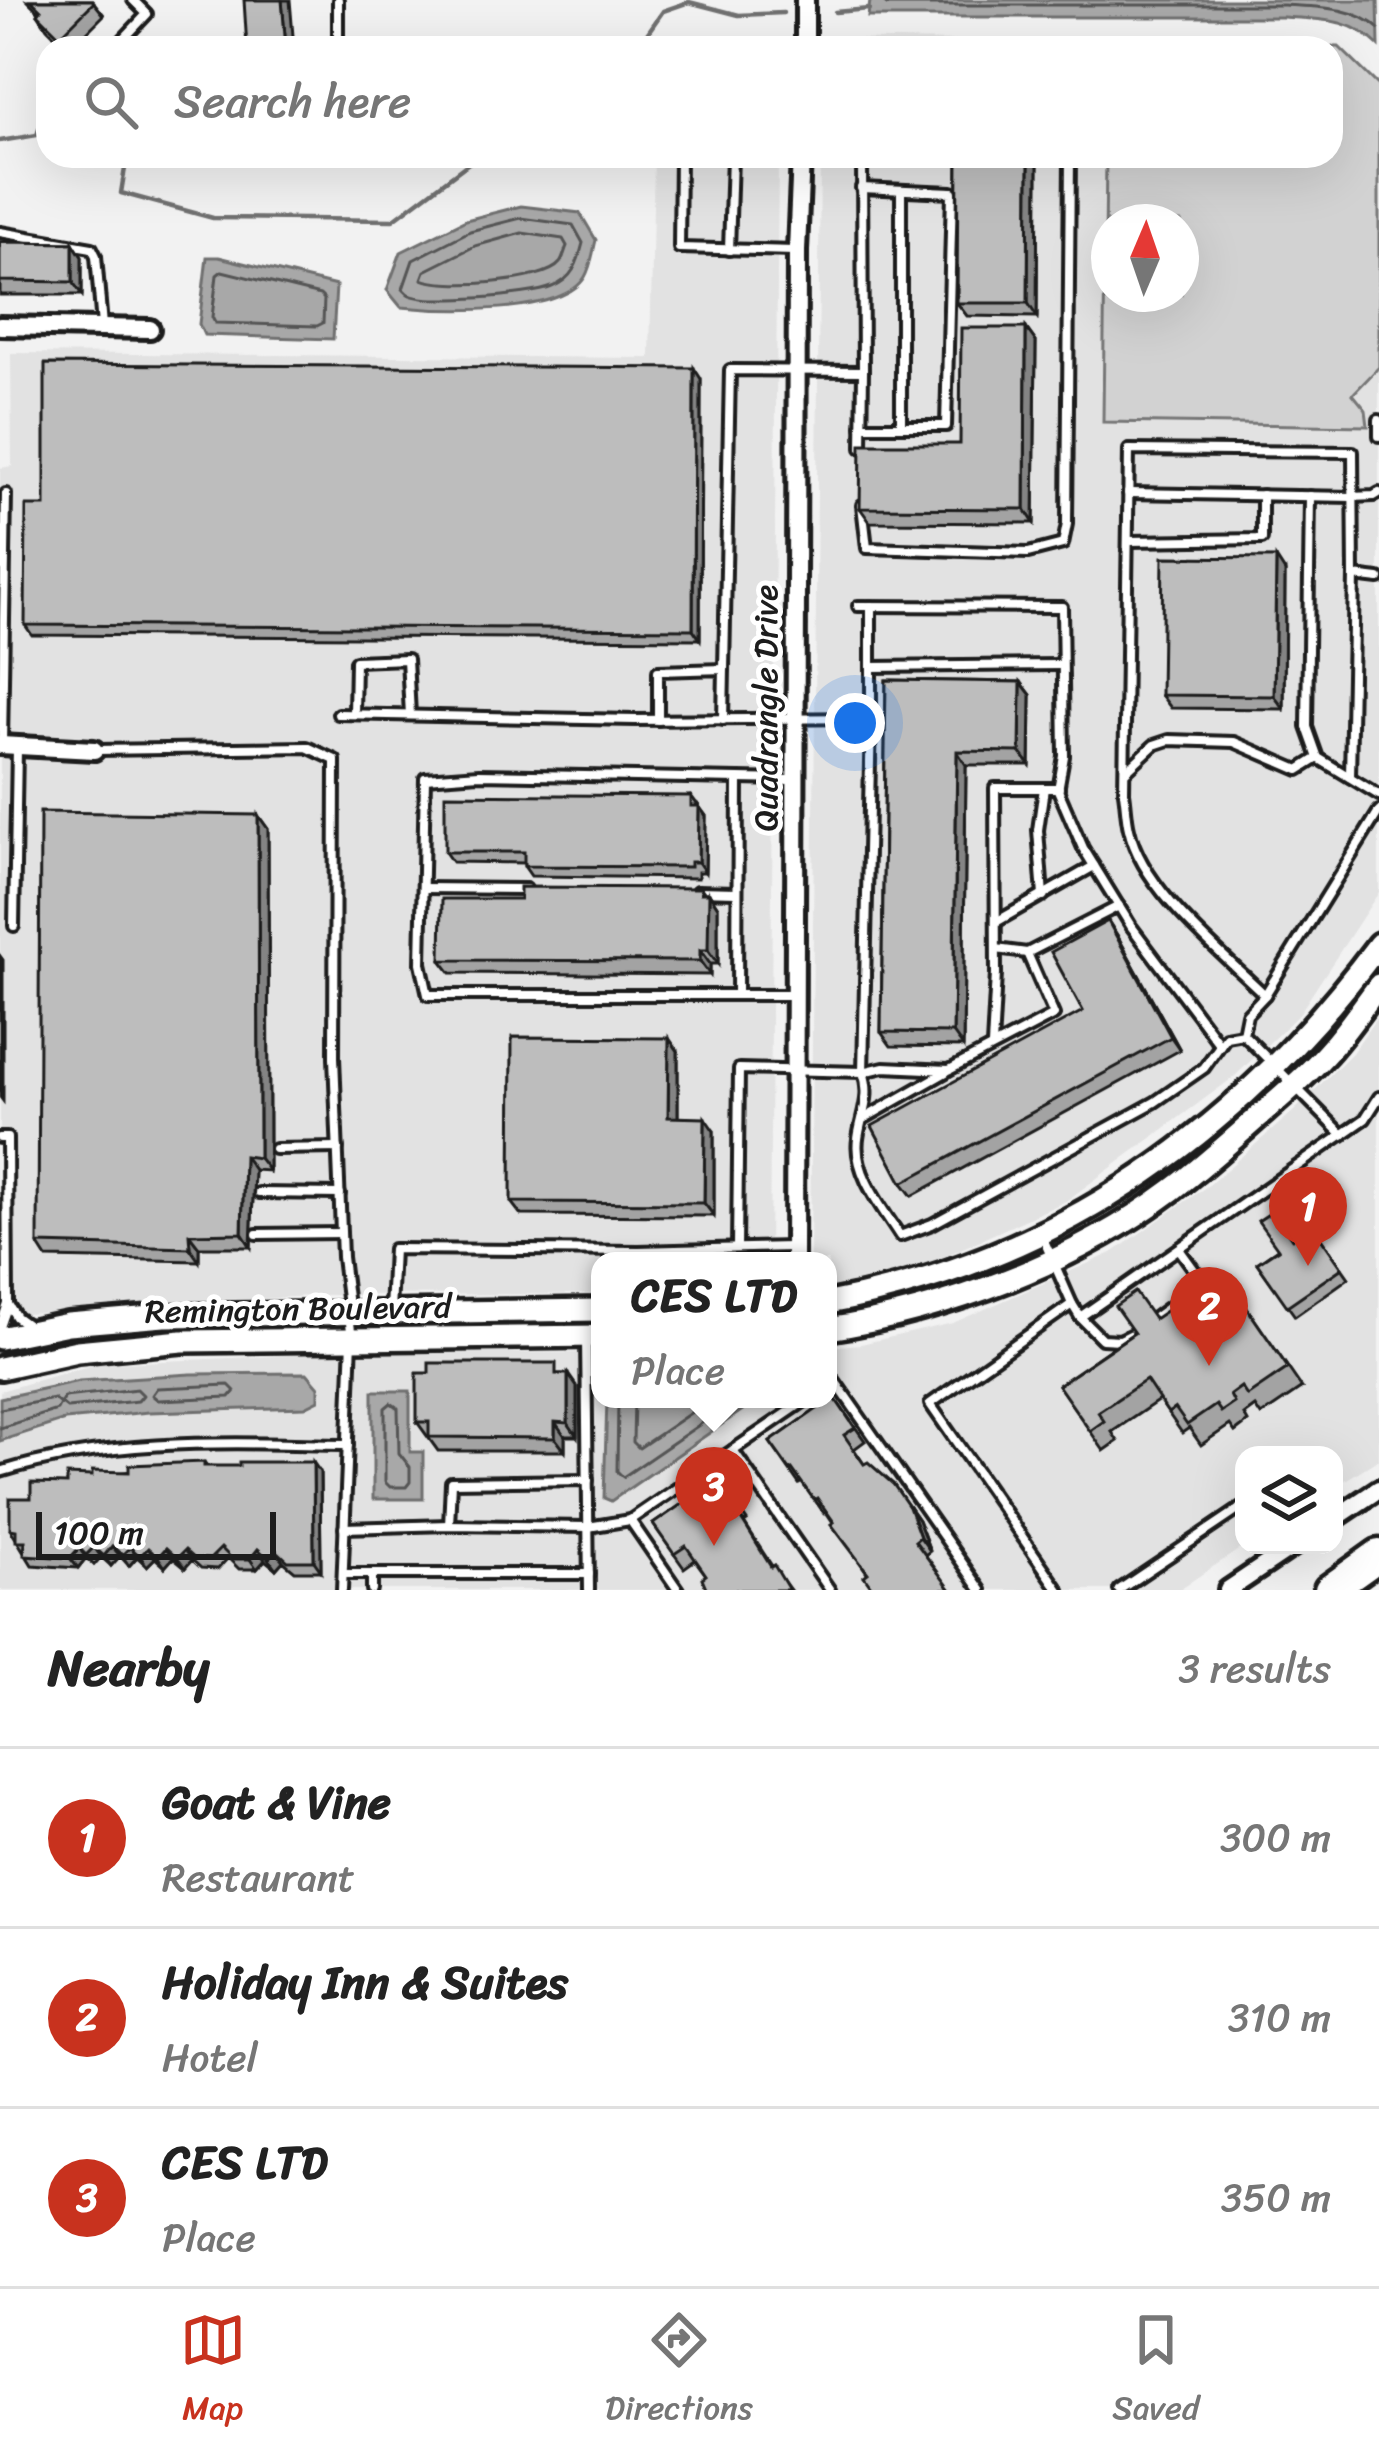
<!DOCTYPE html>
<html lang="en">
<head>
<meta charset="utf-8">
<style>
	:root { --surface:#fff; --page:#f2f2f2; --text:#222; --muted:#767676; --line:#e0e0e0; --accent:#c8321e }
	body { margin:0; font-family:Sriracha,sans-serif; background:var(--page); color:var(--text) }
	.controls { position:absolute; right:36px; bottom:36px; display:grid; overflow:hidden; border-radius:24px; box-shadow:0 12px 48px #0002 }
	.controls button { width:108px; height:108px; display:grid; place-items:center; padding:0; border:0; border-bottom:3px solid var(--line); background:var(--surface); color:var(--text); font:60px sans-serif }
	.compass { position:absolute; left:1091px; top:204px; width:108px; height:108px; border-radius:50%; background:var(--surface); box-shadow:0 12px 48px #0002; rotate:2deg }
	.scale { position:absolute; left:36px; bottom:30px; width:240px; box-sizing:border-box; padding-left:12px; border:6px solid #1c1c1c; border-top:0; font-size:33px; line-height:42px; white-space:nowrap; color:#1c1c1c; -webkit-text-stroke:9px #fff; paint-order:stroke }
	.you { position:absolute; left:855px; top:723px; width:42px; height:42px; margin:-30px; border:9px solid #fff; border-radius:50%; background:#1a73e8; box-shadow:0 0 0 18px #1a73e833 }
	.badge { display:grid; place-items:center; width:78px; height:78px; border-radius:50%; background:var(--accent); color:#fff; font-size:39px; font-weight:700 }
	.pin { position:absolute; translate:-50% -99px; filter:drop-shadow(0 3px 6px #0008) }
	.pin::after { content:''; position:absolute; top:63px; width:42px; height:36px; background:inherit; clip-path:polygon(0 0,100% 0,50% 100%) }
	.popup { position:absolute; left:591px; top:1252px; width:246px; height:156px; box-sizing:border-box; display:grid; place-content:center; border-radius:24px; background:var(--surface); filter:drop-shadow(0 3px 9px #0005); font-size:39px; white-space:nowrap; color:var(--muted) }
	.popup b { font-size:45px; color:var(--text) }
	.popup::after { content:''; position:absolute; left:50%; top:100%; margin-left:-24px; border:24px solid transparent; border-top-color:var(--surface) }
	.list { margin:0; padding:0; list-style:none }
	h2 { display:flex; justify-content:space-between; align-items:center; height:156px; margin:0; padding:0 48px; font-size:51px }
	h2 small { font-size:39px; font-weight:400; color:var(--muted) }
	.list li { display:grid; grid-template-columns:78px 1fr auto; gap:36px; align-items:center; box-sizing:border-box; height:180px; padding:0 48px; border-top:3px solid var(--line) }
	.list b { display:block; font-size:45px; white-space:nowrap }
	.list p { margin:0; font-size:39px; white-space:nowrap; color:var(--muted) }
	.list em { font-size:39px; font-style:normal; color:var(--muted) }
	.icon { flex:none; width:66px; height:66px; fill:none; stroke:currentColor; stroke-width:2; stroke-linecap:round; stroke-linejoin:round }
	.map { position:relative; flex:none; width:1379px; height:1590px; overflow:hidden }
	.search { position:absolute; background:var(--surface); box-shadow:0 12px 48px #0002; left:36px; right:36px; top:36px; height:132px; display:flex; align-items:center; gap:30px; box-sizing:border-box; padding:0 42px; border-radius:36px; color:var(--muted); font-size:45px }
	.sheet { height:696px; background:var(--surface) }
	nav { display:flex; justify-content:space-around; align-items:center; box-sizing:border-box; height:168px; border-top:3px solid var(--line); background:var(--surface); font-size:33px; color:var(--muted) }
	nav a { display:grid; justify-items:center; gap:6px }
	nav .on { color:var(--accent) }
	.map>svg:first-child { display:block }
	.built { fill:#e2e2e2 }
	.green { fill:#d2d2d2; stroke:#777; stroke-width:3; fill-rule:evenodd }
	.water { fill:#a8a8a8; stroke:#707070; stroke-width:3 }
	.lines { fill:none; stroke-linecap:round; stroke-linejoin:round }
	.shore { stroke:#545454; stroke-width:3 }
	.stream { stroke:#707070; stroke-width:4.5 }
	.service-casing { stroke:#1c1c1c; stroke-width:16 }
	.minor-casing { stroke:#1c1c1c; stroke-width:26 }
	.tertiary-casing { stroke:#1c1c1c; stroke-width:30 }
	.motorway-casing { stroke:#1c1c1c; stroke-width:39 }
	.service { stroke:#fff; stroke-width:8 }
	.minor { stroke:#fff; stroke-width:16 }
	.tertiary { stroke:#fff; stroke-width:21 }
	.motorway { stroke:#fff; stroke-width:30 }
	.wall { fill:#a3a3a3; stroke:#1c1c1c; stroke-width:3 }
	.shaded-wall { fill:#848484; stroke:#1c1c1c; stroke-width:3 }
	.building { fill:#bdbdbd; stroke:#1c1c1c; stroke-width:3 }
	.labels { text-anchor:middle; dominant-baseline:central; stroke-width:10; stroke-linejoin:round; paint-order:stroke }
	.street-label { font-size:33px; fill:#1c1c1c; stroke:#fff }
</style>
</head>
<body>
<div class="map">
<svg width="1379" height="1590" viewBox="0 0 1379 1590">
	<rect width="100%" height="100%" fill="#f2f2f2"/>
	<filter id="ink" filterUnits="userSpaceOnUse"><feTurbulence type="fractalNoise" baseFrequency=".00833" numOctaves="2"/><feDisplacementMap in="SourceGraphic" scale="24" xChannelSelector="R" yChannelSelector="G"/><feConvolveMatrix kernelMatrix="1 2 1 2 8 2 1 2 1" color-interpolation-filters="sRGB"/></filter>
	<g filter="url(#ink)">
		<g class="built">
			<path d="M821 39 1107 43V48H821Z"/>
			<path d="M654 156H778L769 1261H600V1294L324 1295 25 1314 0 1323V468L12 466 11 353 650 358Z"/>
			<path d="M820 156H1106L1104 422 1353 394 1379 367V892L1299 1014 1234 1077 1066 1201 930 1263 828 1289V1261H810Z"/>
			<path d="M1379 1014V1459L1334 1487V1455H1244L1246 1545 1178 1590H0V1391L96 1364 365 1352 600 1353V1399H828V1347L861 1344 953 1323 1112 1253 1210 1184 1294 1111 1352 1053Z"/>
		</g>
		<path class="green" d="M1107 43 1339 47 1379 86V367L1353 394 1366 410 1368 426 1103 422 1106 156H1331V48H1107ZM1109 222H1181V294H1109Z"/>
		<g class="water">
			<path d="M877 0H1378L1379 46C1350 17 1322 20 1283 17H868L870 1Z"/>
			<path d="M521 206 580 213 596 240C593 252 591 267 585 277 562 316 442 311 401 307L387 290 401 252 466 220Z"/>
			<path d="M207 257H219L336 286 333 339 204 335 199 324Z"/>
			<path d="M307 1373 319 1387V1400L305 1407 149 1412 65 1420 0 1441V1398L79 1381 191 1374Z"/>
			<path d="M373 1391H410V1452H423V1499H373Z"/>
			<path d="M607 1399H748L750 1405 611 1501 604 1498Z"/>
		</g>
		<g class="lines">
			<g class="shore">
				<path d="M881 0 887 5H1284C1316 7 1355 6 1379 29"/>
				<path d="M521 218 573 225 583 243C578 263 573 279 552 287 531 296 430 304 410 295 407 294 405 291 403 289L413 260 470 231Z"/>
				<path d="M522 233 563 239 567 246C565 250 563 260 560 263 545 283 443 289 422 279L425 271 475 246Z"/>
				<path d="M222 271 320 295 324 299 323 323 317 326 215 323 212 317 217 275Z"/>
				<path d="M229 1385 235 1391 230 1397 158 1400 152 1395 157 1388Z"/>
				<path d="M137 1389 143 1395 138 1401 67 1408 61 1403 64 1397Z"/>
				<path d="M618 1399 617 1471 623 1477 737 1399"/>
				<path d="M634 1399 633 1442 639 1448 711 1399"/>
				<path d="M391 1403 398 1408 399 1453 410 1467V1482L406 1487H390L385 1482V1408Z"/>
				<path d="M0 1409 54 1399 60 1404 57 1410 0 1428"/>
			</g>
			<g class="stream">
				<path d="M835 12 869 9"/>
				<path d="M637 48 663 11 689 2 739 15 783 13"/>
				<path d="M0 141 37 135 48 104"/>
				<path d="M127 156 121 193 213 218 393 220 478 156"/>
			</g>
			<defs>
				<g id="service">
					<path d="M338 0V48"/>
					<path d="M115 48 147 14 133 0"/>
					<path d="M680 156 679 248 795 251"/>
					<path d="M862 156 863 371"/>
					<path d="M861 188 952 192 946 426H862"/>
					<path d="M901 190V426"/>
					<path d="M0 232 92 248 96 256 102 326"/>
					<path d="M729 250 732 156"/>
					<path d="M1379 420V436"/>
					<path d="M1128 493 1352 497 1374 496 1379 493"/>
					<path d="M1310 496 1307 727 1318 758 1379 795"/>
					<path d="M862 505 867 548 1028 553 1063 544 1067 524 1070 156"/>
					<path d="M1128 541 1262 539V495"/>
					<path d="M858 606 1062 607 1064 756 1058 790 1083 848 1131 926 1220 1045"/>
					<path d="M871 667 1061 665"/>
					<path d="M724 669 730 370 863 371 862 448"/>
					<path d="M338 714 635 720 871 718V606"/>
					<path d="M354 714 355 661 407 659 410 715"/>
					<path d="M871 718 863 1072 884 1067 949 1070 1054 1015 1027 953 1119 906"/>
					<path d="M658 720V671L724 669 723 720"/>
					<path d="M2 744 6 494"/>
					<path d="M96 750 307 747 335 760 334 1057 342 1257 352 1339 342 1590"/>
					<path d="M1126 771 1154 745 1169 740 1234 742 1299 770 1318 758"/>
					<path d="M1350 777 1354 576"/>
					<path d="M793 780 479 774 425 778 421 963 428 995H793"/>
					<path d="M423 888 526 889"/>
					<path d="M697 891 737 892"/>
					<path d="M1043 896 1038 830 1044 788"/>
					<path d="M996 922 1094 866"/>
					<path d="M14 926 17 748"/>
					<path d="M996 949 1027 953"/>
					<path d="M737 995 738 779"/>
					<path d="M1265 995C1221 952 1142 890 1129 829 1126 817 1126 804 1124 792L1129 450 1353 452 1354 576 1379 579"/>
					<path d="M992 1046 996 974 995 788H1059"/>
					<path d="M865 1118 946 1072"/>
					<path d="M1343 1135 1243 1034 1247 1014 1265 995 1379 811"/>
					<path d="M0 1138H7L8 1304"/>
					<path d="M275 1149 338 1148"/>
					<path d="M259 1193 340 1194"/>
					<path d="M257 1234 341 1233"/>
					<path d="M1042 1236 1072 1304 930 1404 1059 1590"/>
					<path d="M737 1248 739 1069 863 1072C872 1097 861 1115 858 1139 853 1173 883 1209 900 1236L932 1224 1155 1102 1204 1068 1226 1037 1243 1034"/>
					<path d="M1072 1304 1080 1317 1365 1119 1379 1097"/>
					<path d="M390 1311 393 1249 639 1251 791 1247"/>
					<path d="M1080 1317 1102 1339 1120 1340 1134 1333"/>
					<path d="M1154 1318 1203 1282 1179 1249"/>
					<path d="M0 1327 8 1304 16 1317 30 1327"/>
					<path d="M586 1338 589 1590"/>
					<path d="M828 1386 835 1381 981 1590"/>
					<path d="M733 1450 830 1590"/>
					<path d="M0 1472C113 1437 231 1443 348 1445"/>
					<path d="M449 1525 451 1482 588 1480"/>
					<path d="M344 1528 449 1525 588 1527 630 1520"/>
					<path d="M343 1574H589"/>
					<path d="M372 1574V1590"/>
					<path d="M678 1590 630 1520 808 1399"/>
					<path d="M1119 1590 1244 1506"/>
				</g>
				<g id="minor">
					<path d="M805 48V0"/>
					<path d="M0 326 150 329"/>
					<path d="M0 745 94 750"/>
					<path d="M794 1261 797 251 801 156"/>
					<path d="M1334 1519 1379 1489"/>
					<path d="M1228 1590 1295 1545"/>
				</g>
				<g id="tertiary">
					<path d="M828 1303C1060 1260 1240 1131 1379 944"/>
					<path d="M828 1329C946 1311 1076 1262 1172 1190 1201 1168 1229 1143 1256 1119 1279 1099 1303 1079 1323 1057 1344 1035 1361 1009 1379 985"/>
					<path d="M0 1338 68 1324 164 1316 600 1310"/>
					<path d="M0 1368 77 1351 182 1341 600 1336"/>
				</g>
				<path id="motorway" d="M1330 1590 1379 1555"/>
			</defs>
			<use href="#service" class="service-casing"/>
			<use href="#minor" class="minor-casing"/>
			<use href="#tertiary" class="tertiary-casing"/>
			<use href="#motorway" class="motorway-casing"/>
			<use href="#service" class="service"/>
			<use href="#minor" class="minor"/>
			<use href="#tertiary" class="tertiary"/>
			<use href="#motorway" class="motorway"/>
		</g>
		<g class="wall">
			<path d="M27 0H92L104 15 71 48H67L47 28 38 14 39 12Z"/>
			<path d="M866 156H1038L1037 317 967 316 957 303 958 162H870Z"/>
			<path d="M0 242 73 243 82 257V295H0Z"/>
			<path d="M1026 328 1036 342 1034 523 870 522 860 508 960 444Z"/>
			<path d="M701 379 700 639 32 635 25 625 45 506Z"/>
			<path d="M1285 572 1284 709 1171 708 1161 695Z"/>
			<path d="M886 680 1021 682 1031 695 1030 765H966L963 1047 891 1046 881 1032Z"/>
			<path d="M691 796 706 816 705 872H698V878L531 876 524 866V863L452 862 445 852Z"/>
			<path d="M258 815 268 829 269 1171 254 1170 251 1247H199V1261L47 1258 38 1244Z"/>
			<path d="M709 893 718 907V964H710V975L451 973 441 960 520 899Z"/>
			<path d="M1108 921 1117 935 1180 1050 912 1196 902 1183 1083 1011Z"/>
			<path d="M678 1051V1117L714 1131V1216L521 1215 511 1202Z"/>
			<path d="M1312 1225 1349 1278 1295 1316 1257 1263Z"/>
			<path d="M1238 1295 1302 1388 1261 1416 1255 1407 1244 1415 1248 1422 1235 1432 1230 1425 1201 1445 1189 1428 1182 1433 1159 1400 1112 1432 1118 1441 1104 1451 1058 1385 1154 1319 1222 1307Z"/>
			<path d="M429 1373 563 1374 577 1387V1436H565V1451H438L417 1422Z"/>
			<path d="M834 1397 865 1441 854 1449 864 1464 893 1484 918 1520 930 1551 925 1555 868 1574 826 1512 824 1513 802 1482 799 1484 770 1442Z"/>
			<path d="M204 1462 207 1466 320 1472 321 1571H295L283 1561 276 1569 265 1560 257 1569H239L228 1558 218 1569 201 1568 192 1560 185 1568 173 1558 165 1567 155 1558 147 1566 137 1557 129 1566 120 1556 111 1566 101 1557 94 1565 86 1558 78 1568 32 1565 10 1529 31 1498 67 1484 92 1476Z"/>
			<path d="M718 1479 747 1521 744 1523 772 1566 790 1590 706 1575 695 1560 684 1568 653 1524Z"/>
		</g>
		<g class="shaded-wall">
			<path d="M282 0H290L294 48H286Z"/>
			<path d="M1029 156H1038L1037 317 1028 303Z"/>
			<path d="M73 243 82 257V295L73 282Z"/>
			<path d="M1026 328 1036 342 1034 523 1025 509Z"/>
			<path d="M694 368 701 379 700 639 693 629Z"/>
			<path d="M1276 558 1285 572 1284 709 1274 696Z"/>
			<path d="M1021 682 1031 695 1030 765 1020 752Z"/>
			<path d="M957 751 966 765 963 1047 953 1033Z"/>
			<path d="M699 806 706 816 705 872 698 862Z"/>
			<path d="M258 815 268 829 269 1171 259 1158Z"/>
			<path d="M701 888 709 899V893L718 907V964L708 950Z"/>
			<path d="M1108 921 1117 935 1180 1050 1171 1037Z"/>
			<path d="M700 950 710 964V975L700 961Z"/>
			<path d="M0 956 3 960V1101L0 1097Z"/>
			<path d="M669 1038 678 1051V1131L668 1117Z"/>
			<path d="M705 1118 714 1131V1216L704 1203Z"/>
			<path d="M244 1156 254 1170 251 1247 242 1233Z"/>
			<path d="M189 1234 199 1247V1261L190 1248Z"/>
			<path d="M568 1374 577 1387V1436L568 1423Z"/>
			<path d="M555 1422 565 1436V1451L555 1438Z"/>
			<path d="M313 1462 320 1472 321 1571 314 1561Z"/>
			<path d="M909 1507 918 1520 930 1551 920 1537Z"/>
			<path d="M112 1546 120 1556 111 1566 104 1556Z"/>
			<path d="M94 1547 101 1557 94 1565 86 1555Z"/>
			<path d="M130 1547 137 1557 129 1566 122 1555Z"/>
			<path d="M79 1548 86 1558 78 1568 70 1558Z"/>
			<path d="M148 1548 155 1558 147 1566 140 1556Z"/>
			<path d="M166 1548 173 1558 165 1567 158 1557Z"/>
			<path d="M258 1549 265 1560 257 1569 250 1559Z"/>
			<path d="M185 1550 192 1560 185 1568 177 1558Z"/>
			<path d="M276 1550 283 1561 276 1569 269 1559Z"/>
		</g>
		<g class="building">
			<path d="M31 0H92L94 2 60 36 38 14 41 10Z"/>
			<path d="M244 0H282L286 48H247Z"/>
			<path d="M958 156H1029L1028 303H957Z"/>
			<path d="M0 242 73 243V282L0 281Z"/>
			<path d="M961 328H1026L1025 509 860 508 861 444H960Z"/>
			<path d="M45 364 694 368 693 629 25 625 26 506H45Z"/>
			<path d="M1163 557 1276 558 1274 696 1161 695Z"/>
			<path d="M886 680 1021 682 1020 752 957 751 953 1033 881 1032Z"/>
			<path d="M445 794 691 796V806H699L698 862H690V867L524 866V852H445Z"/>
			<path d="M40 812 258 815 259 1158 244 1156 242 1233 189 1234 190 1248 38 1244Z"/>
			<path d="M520 887 701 888V893H709L708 950H700V961L441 960 442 899H520Z"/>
			<path d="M1108 921 1171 1037 902 1183 872 1126 1083 1011 1051 952Z"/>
			<path d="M512 1037 669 1038 668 1117 705 1118 704 1203 511 1202Z"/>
			<path d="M1273 1211 1292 1239 1312 1225 1342 1268 1287 1306 1257 1263 1278 1249 1258 1221Z"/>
			<path d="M1206 1284 1221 1307 1238 1295 1288 1368 1247 1396 1241 1387 1230 1395 1234 1403 1221 1412 1216 1405 1187 1425 1175 1408 1168 1413 1146 1380 1098 1412 1104 1421 1090 1431 1058 1385 1134 1333 1115 1306 1135 1292 1154 1319Z"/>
			<path d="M429 1363H556V1374H568V1423L555 1422V1438L429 1437V1422H417V1373H429Z"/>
			<path d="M834 1397 855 1428 844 1435 864 1464 868 1462 893 1484 909 1507 920 1537 915 1541 951 1590H874L864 1576 868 1573 831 1524 834 1522 817 1498 814 1500 792 1469 790 1470 770 1442Z"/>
			<path d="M204 1462V1466H239V1462H313L314 1561H288L276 1550 269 1559 258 1549 250 1559H232L221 1548 210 1559 194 1558 185 1550 177 1558 166 1548 158 1557 148 1548 140 1556 130 1547 122 1555 112 1546 104 1556 94 1547 86 1555 79 1548 70 1558 24 1555 25 1541H16V1530L10 1529V1498H31V1483L67 1484V1475L92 1476V1471L129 1472V1465Z"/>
			<path d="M718 1479 738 1508 735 1509 771 1567 774 1565 789 1590H707L702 1578 706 1575 686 1546 674 1554 653 1524Z"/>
		</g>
	</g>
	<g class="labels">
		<g class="street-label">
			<text transform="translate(766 708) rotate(-90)">Quadrangle Drive</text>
			<text transform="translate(298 1309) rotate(-1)">Remington Boulevard</text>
		</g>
	</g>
</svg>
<div class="controls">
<button><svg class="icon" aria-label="layers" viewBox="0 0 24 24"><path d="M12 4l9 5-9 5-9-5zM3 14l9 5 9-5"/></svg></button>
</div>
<svg class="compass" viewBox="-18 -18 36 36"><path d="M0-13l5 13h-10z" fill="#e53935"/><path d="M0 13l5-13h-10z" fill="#767676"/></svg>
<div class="scale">100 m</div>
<div class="you"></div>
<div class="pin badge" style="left:1308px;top:1266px">1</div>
<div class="pin badge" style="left:1209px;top:1366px">2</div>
<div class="pin badge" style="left:714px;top:1546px">3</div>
<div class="popup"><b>CES LTD</b>Place</div>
<div class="search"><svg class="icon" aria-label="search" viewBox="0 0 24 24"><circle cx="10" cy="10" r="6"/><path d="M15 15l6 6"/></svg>Search here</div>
</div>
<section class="sheet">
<h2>Nearby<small>3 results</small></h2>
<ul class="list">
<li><span class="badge">1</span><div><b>Goat &amp; Vine</b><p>Restaurant</p></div><em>300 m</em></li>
<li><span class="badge">2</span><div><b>Holiday Inn &amp; Suites</b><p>Hotel</p></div><em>310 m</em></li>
<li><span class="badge">3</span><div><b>CES LTD</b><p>Place</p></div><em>350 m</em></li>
</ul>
</section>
<nav>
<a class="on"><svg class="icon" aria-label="map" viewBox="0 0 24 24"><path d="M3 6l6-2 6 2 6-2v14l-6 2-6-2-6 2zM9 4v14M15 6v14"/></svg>Map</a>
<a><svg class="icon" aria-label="directions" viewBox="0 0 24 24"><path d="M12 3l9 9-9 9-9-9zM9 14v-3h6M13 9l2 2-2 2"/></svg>Directions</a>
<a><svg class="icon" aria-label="saved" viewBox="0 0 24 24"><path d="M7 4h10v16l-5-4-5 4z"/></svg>Saved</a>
</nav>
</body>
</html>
